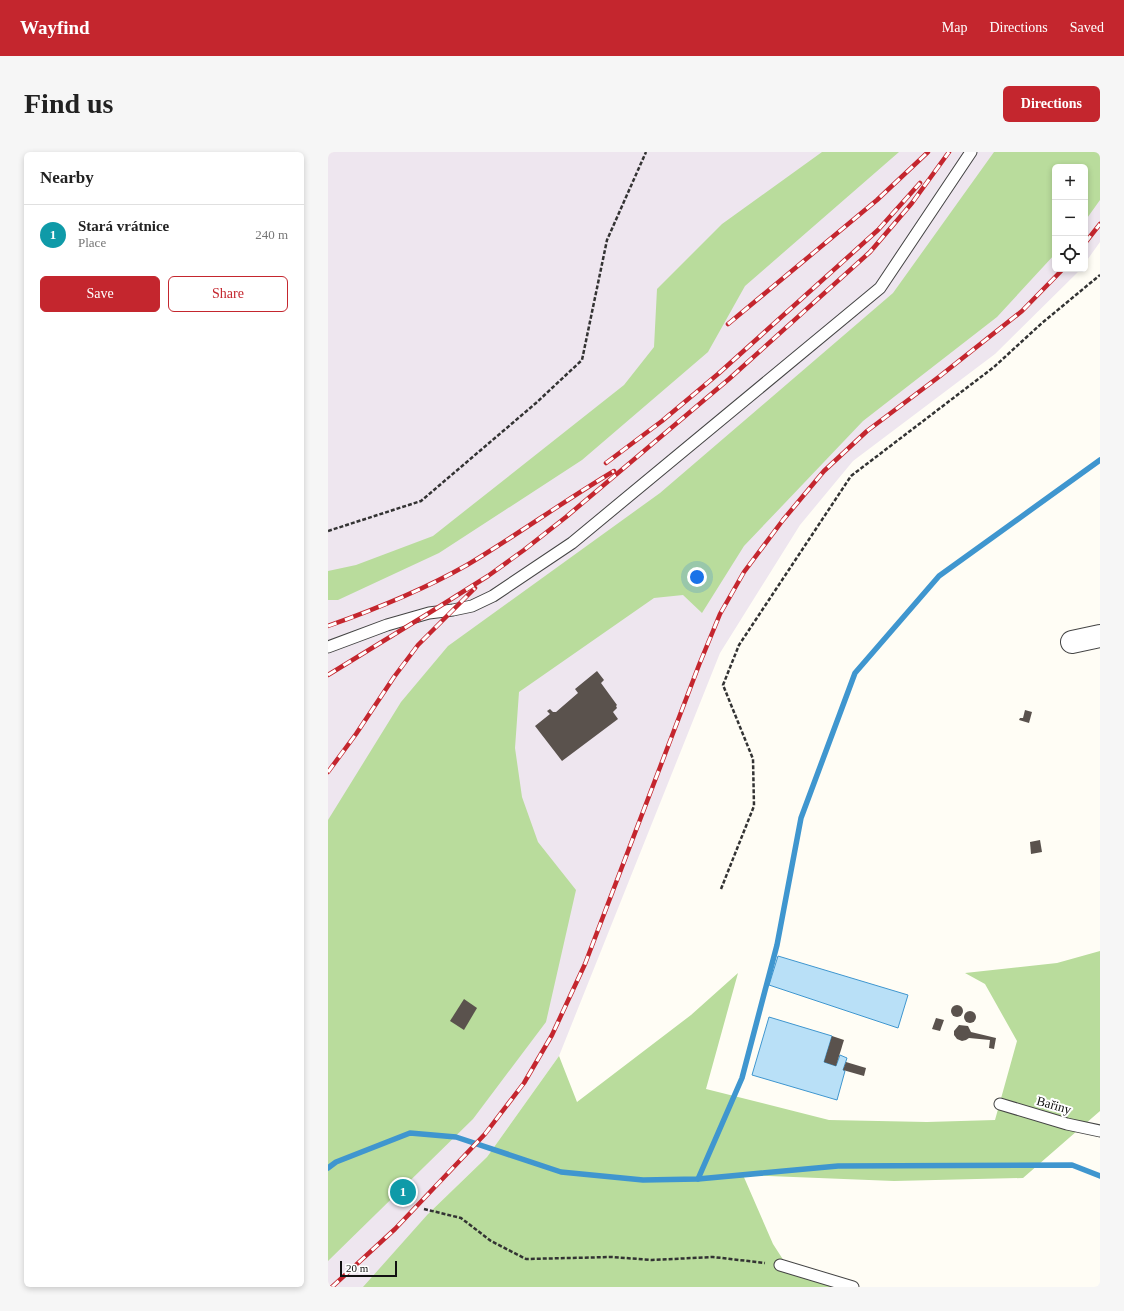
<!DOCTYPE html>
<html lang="en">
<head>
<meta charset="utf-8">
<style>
	:root { --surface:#fff; --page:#f6f6f6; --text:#222; --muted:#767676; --line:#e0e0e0; --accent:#c4262e }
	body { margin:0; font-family:"Times New Roman",serif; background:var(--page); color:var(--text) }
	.controls { position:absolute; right:12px; top:12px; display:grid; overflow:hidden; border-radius:6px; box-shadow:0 2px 6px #0003 }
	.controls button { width:36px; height:36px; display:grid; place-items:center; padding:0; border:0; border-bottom:1px solid var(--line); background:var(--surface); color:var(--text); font:20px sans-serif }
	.scale { position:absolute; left:12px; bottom:10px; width:57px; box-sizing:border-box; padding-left:4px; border:2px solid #111; border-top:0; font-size:11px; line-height:14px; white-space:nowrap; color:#111; -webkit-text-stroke:3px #fff; paint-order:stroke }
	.you { position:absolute; left:369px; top:425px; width:14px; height:14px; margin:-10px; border:3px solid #fff; border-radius:50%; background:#1a73e8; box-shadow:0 0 0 6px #1a73e833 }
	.badge { display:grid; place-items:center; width:26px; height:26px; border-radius:50%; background:var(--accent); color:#fff; font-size:13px; font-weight:700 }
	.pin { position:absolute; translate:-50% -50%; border:2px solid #fff; box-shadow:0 1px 4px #0006 }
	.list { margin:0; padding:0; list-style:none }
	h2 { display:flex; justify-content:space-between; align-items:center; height:52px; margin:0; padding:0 16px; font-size:17px }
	h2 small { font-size:13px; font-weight:400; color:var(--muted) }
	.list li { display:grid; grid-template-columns:26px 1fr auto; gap:12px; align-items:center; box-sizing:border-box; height:60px; padding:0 16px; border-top:1px solid var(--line) }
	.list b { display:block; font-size:15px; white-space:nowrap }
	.list p { margin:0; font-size:13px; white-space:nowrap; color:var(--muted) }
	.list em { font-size:13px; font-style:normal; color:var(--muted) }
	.actions { display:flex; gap:8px; padding:12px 16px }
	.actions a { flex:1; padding:9px 0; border:1px solid var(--accent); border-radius:6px; text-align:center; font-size:14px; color:var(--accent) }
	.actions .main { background:var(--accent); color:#fff }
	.icon { flex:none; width:22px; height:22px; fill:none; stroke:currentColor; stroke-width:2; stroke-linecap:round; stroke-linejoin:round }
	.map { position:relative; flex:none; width:772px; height:1135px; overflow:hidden; border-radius:6px }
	header { display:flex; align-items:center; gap:24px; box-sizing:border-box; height:56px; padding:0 20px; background:var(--accent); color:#fff }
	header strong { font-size:19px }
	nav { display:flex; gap:22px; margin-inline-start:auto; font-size:14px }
	.intro { display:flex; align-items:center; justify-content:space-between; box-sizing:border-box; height:96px; padding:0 24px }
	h1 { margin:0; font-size:28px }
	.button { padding:10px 18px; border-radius:6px; background:var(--accent); color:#fff; font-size:14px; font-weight:700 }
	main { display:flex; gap:24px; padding:0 24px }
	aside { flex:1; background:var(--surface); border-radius:6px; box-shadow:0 2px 6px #0003 }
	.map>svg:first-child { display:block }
	.industrial { fill:#eee6ef }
	.forest { fill:#b9dc9c }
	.water { fill:#b9e0f7; stroke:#3f96cf }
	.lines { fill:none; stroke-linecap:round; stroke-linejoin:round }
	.stream { stroke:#3f96cf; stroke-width:5.5 }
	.building { fill:#5a524d }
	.lane-casing { stroke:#444; stroke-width:13 }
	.street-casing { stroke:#444; stroke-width:24 }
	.path { stroke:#333; stroke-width:2.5; stroke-dasharray:4 2; stroke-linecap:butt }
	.lane { stroke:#fff; stroke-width:11 }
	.street { stroke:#fff; stroke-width:22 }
	.rail-casing { stroke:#c4262e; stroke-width:4.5 }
	.rail { stroke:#fff; stroke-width:3; stroke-dasharray:9; stroke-linecap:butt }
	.labels { text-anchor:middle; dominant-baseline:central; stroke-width:4; stroke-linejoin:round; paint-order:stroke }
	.street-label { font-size:13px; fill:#111; stroke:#fff }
</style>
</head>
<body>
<header>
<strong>Wayfind</strong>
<nav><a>Map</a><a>Directions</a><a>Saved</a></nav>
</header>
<div class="intro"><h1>Find us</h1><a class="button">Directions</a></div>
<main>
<aside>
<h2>Nearby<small></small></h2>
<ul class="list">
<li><span class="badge" style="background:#0f9aa8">1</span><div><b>Stará vrátnice</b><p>Place</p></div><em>240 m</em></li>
</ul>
<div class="actions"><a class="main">Save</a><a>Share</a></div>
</aside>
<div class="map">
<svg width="772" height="1135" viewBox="0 0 772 1135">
	<rect width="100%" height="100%" fill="#fffdf5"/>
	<path class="industrial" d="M0 0H772V90L757 111V15H727V117H753L667 202 525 309 472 373 392 501 231 904 159 1005 100 1062 328 1135H0Z"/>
	<g class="forest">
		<path d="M494 0H571L417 134 380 200 254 308 111 401 10 448H0V419L28 413 105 384 296 233 326 195 329 137 394 72Z"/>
		<path d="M666 0H772V48L757 69V15H727V102L669 165 535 269 416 394 374 461 355 443 326 446 191 540 187 596 194 645 210 690 248 738 218 870 145 967 0 1109V668L73 550 120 494 332 341 565 141Z"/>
		<path d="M772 799V959L695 1026 566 1029 415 1023 445 1092 465 1123 506 1135H35L100 1062 159 1005 231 904 249 950 363 863 410 821 378 937 501 968 599 970 667 968 689 889 657 832 637 821 729 811Z"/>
	</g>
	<g class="water">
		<path d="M450 804 580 843 570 876 441 833Z"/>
		<path d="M441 865 504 884 496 910 508 914 512 903 519 906 515 918 517 919 509 948 424 923Z"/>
	</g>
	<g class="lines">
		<g class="stream">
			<path d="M0 1016 8 1010 82 981 128 985 233 1020 315 1028 370 1027 510 1014 744 1013 772 1024"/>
			<path d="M370 1027 414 926 449 793 473 666 527 521 611 424 772 308"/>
		</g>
	</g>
	<g class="building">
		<path d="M269 519 276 528 273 531 289 553 288 554 289 556 285 560 290 567 234 609 207 574 222 562 219 559 222 557 225 560H228L250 541 247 537Z"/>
		<path d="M697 558 704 560 701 571 691 568 692 566H695Z"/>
		<path d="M712 688 714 700 703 702 702 690Z"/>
		<path d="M136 847 149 856 136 878 122 869Z"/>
		<circle cx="629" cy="859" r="6"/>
		<circle cx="642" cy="865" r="6"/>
		<path d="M608 866 616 868 612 879 604 877Z"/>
		<path d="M631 873 640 874 643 880 668 886 666 897 661 896 662 888 641 886 638 888 634 889 629 887 626 883V879Z"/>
		<path d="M504 884 516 888 508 914 496 910Z"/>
		<path d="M518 910 538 916 536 924 515 918Z"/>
		<path d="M76 1030 84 1038 75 1048 67 1041Z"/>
	</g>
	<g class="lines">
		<defs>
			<g id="lane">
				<path d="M0 495 59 473 101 461 125 458 144 454 165 444 244 391 552 136 643 0"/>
				<path d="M672 952 739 972 772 979"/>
				<path d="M452 1113 525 1135"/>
			</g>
			<path id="street" d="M744 490 772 484"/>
		</defs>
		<use href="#lane" class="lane-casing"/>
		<use href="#street" class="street-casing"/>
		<g class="path">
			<path d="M0 379 93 349 208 251 254 208 279 88 318 0"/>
			<path d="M393 737 426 654 425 607 395 533 411 493 523 324 666 215 714 171 772 123"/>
			<path d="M96 1057 133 1066 163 1089 198 1107 284 1105 324 1108 385 1105 437 1111"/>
		</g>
		<use href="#lane" class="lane"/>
		<use href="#street" class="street"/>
		<defs>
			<g id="rail">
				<path d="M757 91 772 72"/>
				<path d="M400 172 549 48 600 0"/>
				<path d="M278 311 334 269 390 222 550 78 592 31"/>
				<path d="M0 474C48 457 95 438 139 413 189 383 236 349 286 319"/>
				<path d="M0 523 101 461 160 424 196 398 238 365 401 227 542 100 584 51 621 0"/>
				<path d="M0 620 28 582 66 525 90 493 147 436"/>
				<path d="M4 1135 67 1077 157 982 196 931 224 883 257 812 371 513 392 462 416 420 455 368 496 319 539 279 612 224 694 159 735 117"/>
			</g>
		</defs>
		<use href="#rail" class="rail-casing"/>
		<use href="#rail" class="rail"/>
	</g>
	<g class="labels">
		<g class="street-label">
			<text transform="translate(726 953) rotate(16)">Bařiny</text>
		</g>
	</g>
</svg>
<div class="controls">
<button>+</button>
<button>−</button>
<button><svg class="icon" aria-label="locate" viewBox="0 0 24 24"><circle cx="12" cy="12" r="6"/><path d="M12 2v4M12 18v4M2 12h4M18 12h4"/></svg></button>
</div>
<div class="scale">20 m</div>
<div class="you"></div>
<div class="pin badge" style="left:75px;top:1040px;background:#0f9aa8">1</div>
</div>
</main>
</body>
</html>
